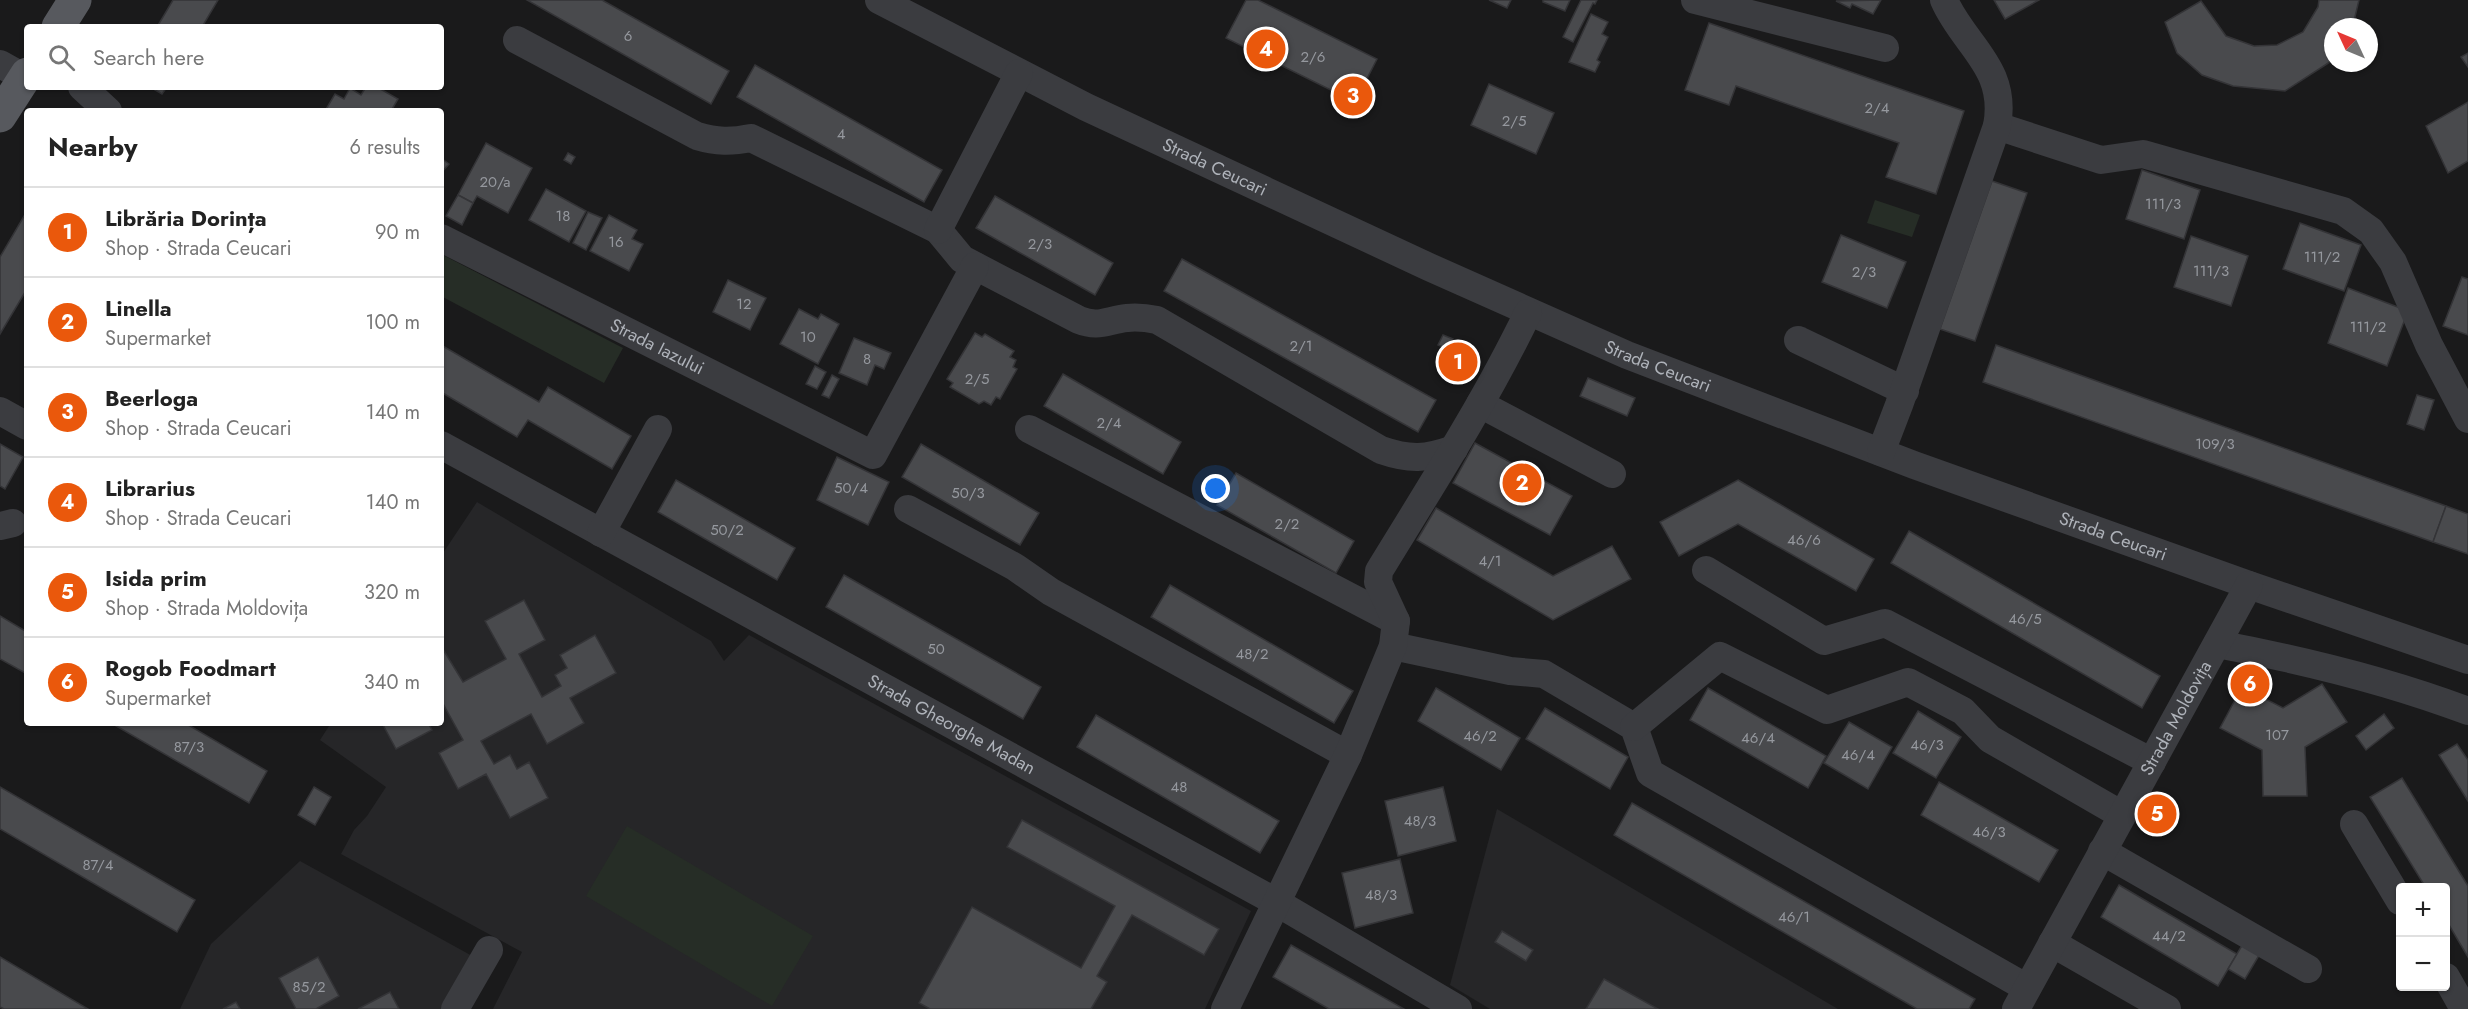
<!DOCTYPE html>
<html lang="en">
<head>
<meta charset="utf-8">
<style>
	:root { --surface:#fff; --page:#f6f6f6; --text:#222; --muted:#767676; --line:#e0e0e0; --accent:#ea580c }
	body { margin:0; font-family:Jost,sans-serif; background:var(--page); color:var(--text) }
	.controls { position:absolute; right:18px; bottom:18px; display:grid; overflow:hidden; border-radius:6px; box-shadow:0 2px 4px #0004 }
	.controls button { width:54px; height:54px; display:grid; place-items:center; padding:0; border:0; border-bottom:2px solid var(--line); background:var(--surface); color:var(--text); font:30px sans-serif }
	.compass { position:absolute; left:2324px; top:18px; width:54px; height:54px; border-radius:50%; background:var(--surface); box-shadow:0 2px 4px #0004; rotate:314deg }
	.you { position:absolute; left:1216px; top:489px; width:21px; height:21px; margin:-15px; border:4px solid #fff; border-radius:50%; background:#1a73e8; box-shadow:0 0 0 9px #1a73e833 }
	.badge { display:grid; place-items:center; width:39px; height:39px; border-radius:50%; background:var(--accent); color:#fff; font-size:20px; font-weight:700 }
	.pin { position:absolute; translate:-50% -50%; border:3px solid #fff; box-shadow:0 2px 6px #0006 }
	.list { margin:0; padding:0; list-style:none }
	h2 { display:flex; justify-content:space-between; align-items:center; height:78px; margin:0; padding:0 24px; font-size:26px }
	h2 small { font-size:20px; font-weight:400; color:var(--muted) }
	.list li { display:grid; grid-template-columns:39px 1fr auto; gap:18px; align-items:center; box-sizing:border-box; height:90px; padding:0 24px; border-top:2px solid var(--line) }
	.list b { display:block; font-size:22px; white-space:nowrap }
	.list p { margin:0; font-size:20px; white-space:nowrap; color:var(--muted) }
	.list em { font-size:20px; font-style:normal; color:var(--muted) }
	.icon { flex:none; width:33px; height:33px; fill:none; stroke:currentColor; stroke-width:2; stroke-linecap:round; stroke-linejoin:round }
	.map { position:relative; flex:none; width:2468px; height:1009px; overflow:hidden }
	.search { position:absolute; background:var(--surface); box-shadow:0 2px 4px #0004; left:24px; top:24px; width:420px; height:66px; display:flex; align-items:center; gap:15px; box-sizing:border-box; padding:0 21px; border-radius:6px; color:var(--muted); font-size:22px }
	.panel { position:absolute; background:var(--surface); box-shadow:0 2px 4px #0004; left:24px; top:108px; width:420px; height:618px; border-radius:6px }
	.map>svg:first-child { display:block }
	.built { fill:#262628 }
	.green { fill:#262d26 }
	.building { fill:#494a4d; stroke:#343437; stroke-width:1.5 }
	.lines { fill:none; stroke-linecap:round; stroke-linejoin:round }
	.minor { stroke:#3b3c40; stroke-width:28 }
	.major { stroke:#57595e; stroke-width:33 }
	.labels { text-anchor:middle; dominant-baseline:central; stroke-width:5; stroke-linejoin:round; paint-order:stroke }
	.number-label { font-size:15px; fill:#95989e }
	.street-label { font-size:18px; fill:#aeb2b9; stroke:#141516 }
</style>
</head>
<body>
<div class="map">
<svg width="2468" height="1009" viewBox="0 0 2468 1009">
	<rect width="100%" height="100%" fill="#1a1a1b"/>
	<g class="built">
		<path d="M477 502 711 641 724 661 749 635 1251 911 1205 1009H493L522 952 341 854 354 830 367 816 386 787 320 740 331 723H441V556Z"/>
		<path d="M1497 809 1838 1009H1490L1450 985Z"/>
		<path d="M300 861 474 957 447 1009H180L211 944Z"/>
	</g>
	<g class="green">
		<path d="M1875 200 1920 215 1912 237 1867 223Z"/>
		<path d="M441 254 623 348 604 383 441 296Z"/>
		<path d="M627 826 813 936 772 1006 586 896Z"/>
	</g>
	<g class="building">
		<path d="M173 0H218L202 27H157Z"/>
		<path d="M527 0H602L729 71 711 104Z"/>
		<path d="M1246 0H1258L1377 59 1355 102 1226 38Z"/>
		<path d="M1489 0H1511L1507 8Z"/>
		<path d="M1543 0H1570L1565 11 1543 2Z"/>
		<path d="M1581 0H1597L1595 4 1593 3 1573 42 1563 37Z"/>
		<path d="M1881 0 1873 14 1852 4 1850 8 1836 1Z"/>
		<path d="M1994 0H2039L2005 19Z"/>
		<path d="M2319 0H2359L2354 21 2351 27H2333V60L2285 91 2233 86 2202 75 2177 53 2165 22 2201 1 2226 36 2254 46 2277 45 2303 32 2318 7Z"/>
		<path d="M1591 14 1608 22 1602 34 1608 37 1597 60 1600 62 1595 72 1569 62Z"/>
		<path d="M1709 23 1964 111 1936 194 1886 177 1899 143 1736 86 1729 105 1685 90Z"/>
		<path d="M2468 53V67L2461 57Z"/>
		<path d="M755 65 942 170 924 202 737 97Z"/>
		<path d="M1489 84 1554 113 1536 154 1471 125Z"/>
		<path d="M150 87H167L162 94Z"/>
		<path d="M366 87H377L398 99 391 111H325L335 94 344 99 350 88 361 95Z"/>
		<path d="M2468 102V161L2448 173 2426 126Z"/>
		<path d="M486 143 532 168 508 213 477 196 473 203 458 195Z"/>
		<path d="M568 153 575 157 571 164 564 160Z"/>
		<path d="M441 158 449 164 441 173Z"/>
		<path d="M2142 170 2200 190 2184 239 2126 219Z"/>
		<path d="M1992 181 2027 193 1975 341 1940 329Z"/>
		<path d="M546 189 586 211 569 242 529 220Z"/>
		<path d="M458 195 473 203 462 225 446 216Z"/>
		<path d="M995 196 1113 263 1095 295 976 228Z"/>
		<path d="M27 211V289L0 334V257Z"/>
		<path d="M588 212 602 218 586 250 573 243Z"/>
		<path d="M609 215 637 230 632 239 643 244 629 271 590 251Z"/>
		<path d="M2300 223 2361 245 2344 291 2283 269Z"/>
		<path d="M1841 235 1906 262 1887 308 1822 282Z"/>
		<path d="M2191 236 2248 256 2231 306 2174 287Z"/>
		<path d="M1182 259 1436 400 1418 432 1164 291Z"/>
		<path d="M2462 277 2468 279V335L2443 326Z"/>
		<path d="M728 280 766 298 750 330 713 312Z"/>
		<path d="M2348 288 2408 311 2387 366 2328 343Z"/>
		<path d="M799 309 818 319 821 314 839 324 818 364 780 344Z"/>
		<path d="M975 333 982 337 985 334 1014 351 1010 357 1016 360 1013 367 1017 369 1000 399 996 397 991 405 984 401 979 404 950 387 953 383 947 379Z"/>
		<path d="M1443 335 1453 339 1449 350 1438 345Z"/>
		<path d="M854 338 891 353 884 369 875 365 867 385 839 373Z"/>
		<path d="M441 345 539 402 548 387 631 436 612 469 528 420 517 437 441 392Z"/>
		<path d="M1996 345 2446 506 2433 542 1983 382Z"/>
		<path d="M1447 351 1477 361 1472 374 1441 363Z"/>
		<path d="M815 366 826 372 817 389 806 384Z"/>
		<path d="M1063 374 1181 442 1163 474 1044 406Z"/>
		<path d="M832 375 839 379 829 398 822 395Z"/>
		<path d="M1588 378 1635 398 1627 416 1580 396Z"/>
		<path d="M2417 395 2434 400 2424 430 2407 424Z"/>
		<path d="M1475 443 1572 496 1550 535 1453 483Z"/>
		<path d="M0 444 23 457 5 489 0 486Z"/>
		<path d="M921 444 1039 513 1020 545 902 477Z"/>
		<path d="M837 457 889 482 868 525 817 500Z"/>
		<path d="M1236 473 1354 541 1336 573 1217 505Z"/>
		<path d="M676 480 795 548 777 580 658 512Z"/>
		<path d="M1738 480 1874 559 1856 591 1738 524 1679 556 1660 522Z"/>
		<path d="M2446 506 2468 514V554L2433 542Z"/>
		<path d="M1436 508 1553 576 1612 546 1631 579 1553 620 1417 540Z"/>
		<path d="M1909 531 2160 676 2142 708 1891 563Z"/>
		<path d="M844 575 1041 687 1023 719 826 607Z"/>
		<path d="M1170 585 1353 691 1334 723 1151 617Z"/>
		<path d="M524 600 545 640 519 654 542 697 561 686 555 675 567 668 560 655 595 635 616 673 570 698 584 723 547 744 531 714 481 741 494 764 510 755 517 769 529 762 548 798 510 818 486 774 458 789 439 753 463 740 441 700V646L463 682 506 659 485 621Z"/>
		<path d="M0 616 27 632V674L0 659Z"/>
		<path d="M2322 684 2347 722 2305 747 2307 796H2263L2262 750 2220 728 2242 687 2283 708Z"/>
		<path d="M1436 688 1520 738 1501 770 1418 721Z"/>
		<path d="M1708 688 1826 756 1808 788 1690 720Z"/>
		<path d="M1545 708 1628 757 1610 789 1526 739Z"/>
		<path d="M1918 711 1961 737 1936 778 1893 753Z"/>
		<path d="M2384 714 2394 728 2366 750 2356 736Z"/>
		<path d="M1096 715 1279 821 1260 853 1077 747Z"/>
		<path d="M1849 722 1892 747 1868 789 1824 763Z"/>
		<path d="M111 723H185L267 771 249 803Z"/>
		<path d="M382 723H428L432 730 396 749Z"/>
		<path d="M2457 744 2468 760V801L2439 755Z"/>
		<path d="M2402 778 2468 886V957L2446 920V888H2426L2370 797Z"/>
		<path d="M1939 782 2058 850 2039 882 1921 815Z"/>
		<path d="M0 787 195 900 177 932 0 829Z"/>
		<path d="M314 787 331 797 315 825 298 815Z"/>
		<path d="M1443 787 1456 841 1398 856 1385 801Z"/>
		<path d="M1632 803 1975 999 1969 1009H1917L1614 835Z"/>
		<path d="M1022 820 1219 929 1204 955 1132 915 1097 976 1107 982 1091 1009H930L919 1003 972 907 1081 968 1115 906 1007 847Z"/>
		<path d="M1400 859 1413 913 1355 928 1342 873Z"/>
		<path d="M2119 885 2237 954 2218 986 2101 917Z"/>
		<path d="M1502 931 1533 950 1526 961 1495 942Z"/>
		<path d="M2244 942 2261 952 2245 979 2228 969Z"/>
		<path d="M1291 945 1404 1009H1329L1273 977Z"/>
		<path d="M0 957 88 1009H4L0 1007Z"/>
		<path d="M318 957 339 996 316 1009H296L279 978Z"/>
		<path d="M1604 979 1658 1009H1586Z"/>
		<path d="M390 992 399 1009H358Z"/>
		<path d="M236 1002 240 1009H223Z"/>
	</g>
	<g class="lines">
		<g class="minor">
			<path id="s1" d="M879 0 1086 107 1429 267 1627 355 1914 465 2249 585 2468 660"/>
			<path d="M1695 0 1885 48"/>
			<path d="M517 40 697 136C717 142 731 142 751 138L938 230 962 259 1079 320C1099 328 1107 320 1127 318 1137 317 1147 318 1157 320L1381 450C1410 460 1426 459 1454 449"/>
			<path d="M0 64 25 78"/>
			<path d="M82 87 108 111"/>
			<path d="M1997 126 2101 160 2143 154 2343 211 2371 231 2393 262 2429 345 2468 419"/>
			<path d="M938 230 1019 73"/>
			<path id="s2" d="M441 238 873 455 975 266"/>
			<path d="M1798 340 1905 391"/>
			<path d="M1480 404 1612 474"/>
			<path d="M0 411 27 426"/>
			<path d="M1029 429 1396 621"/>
			<path id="s3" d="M441 445 1276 902 1458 1009"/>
			<path d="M1881 452 1899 405 1997 126C2008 67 1964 46 1944 0"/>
			<path d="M908 509 1015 567 1051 592 1348 755"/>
			<path d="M0 526 13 523"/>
			<path d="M601 533 658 429"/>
			<path d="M1706 570 1824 641 1885 623 2152 762"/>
			<path d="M2217 644C2303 660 2386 680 2468 711"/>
			<path d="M1393 646 1510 671 1544 674 1634 727 1650 773 2027 988"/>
			<path d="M1634 727 1720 656 1827 710 1908 682 1963 711 1990 739 2122 815"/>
			<path d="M2354 824 2400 901"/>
			<path d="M2102 851 2308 969"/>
			<path d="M2052 943 2167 1009"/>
			<path d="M2446 977 2464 1009"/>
			<path d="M455 1009 489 950"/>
			<path d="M1225 1009 1348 755 1393 646 1396 621 1378 582 1379 571C1431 486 1485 402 1528 313"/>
			<path id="s4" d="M2016 1009 2249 585"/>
		</g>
		<g class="major">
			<path d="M58 27 75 0"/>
			<path d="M0 116 27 74"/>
		</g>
	</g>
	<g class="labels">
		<g class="number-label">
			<text x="628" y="36">6</text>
			<text x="1313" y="57">2/6</text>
			<text x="1877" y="108">2/4</text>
			<text x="1514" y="121">2/5</text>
			<text x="841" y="134">4</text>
			<text x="495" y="182">20/a</text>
			<text x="2163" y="204">111/3</text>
			<text x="563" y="216">18</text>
			<text x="616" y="242">16</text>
			<text x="1040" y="244">2/3</text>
			<text x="2322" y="257">111/2</text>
			<text x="2211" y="271">111/3</text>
			<text x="1864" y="272">2/3</text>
			<text x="744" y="304">12</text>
			<text x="2368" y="327">111/2</text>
			<text x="808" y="337">10</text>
			<text x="1301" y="346">2/1</text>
			<text x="867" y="359">8</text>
			<text x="977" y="379">2/5</text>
			<text x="1109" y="423">2/4</text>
			<text x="2215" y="444">109/3</text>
			<text x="851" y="488">50/4</text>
			<text x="968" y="493">50/3</text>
			<text x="1287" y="524">2/2</text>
			<text x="727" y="530">50/2</text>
			<text x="1804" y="540">46/6</text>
			<text x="1490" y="561">4/1</text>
			<text x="2025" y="619">46/5</text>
			<text x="936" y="649">50</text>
			<text x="1252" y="654">48/2</text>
			<text x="2277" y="735">107</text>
			<text x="1480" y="736">46/2</text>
			<text x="1758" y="738">46/4</text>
			<text x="1927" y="745">46/3</text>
			<text x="189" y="747">87/3</text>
			<text x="1858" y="755">46/4</text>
			<text x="1179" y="787">48</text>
			<text x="1420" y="821">48/3</text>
			<text x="1989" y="832">46/3</text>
			<text x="98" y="865">87/4</text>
			<text x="1381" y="895">48/3</text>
			<text x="1794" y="917">46/1</text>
			<text x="2169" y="936">44/2</text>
			<text x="309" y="987">85/2</text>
		</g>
		<g class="street-label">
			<text stroke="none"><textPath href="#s1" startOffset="375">Strada Ceucari</textPath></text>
			<text stroke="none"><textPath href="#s2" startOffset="242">Strada Iazului</textPath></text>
			<text stroke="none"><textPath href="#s1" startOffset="861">Strada Ceucari</textPath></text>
			<text stroke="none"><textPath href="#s1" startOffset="1347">Strada Ceucari</textPath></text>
			<text stroke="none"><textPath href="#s4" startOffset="332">Strada Moldovița</textPath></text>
			<text stroke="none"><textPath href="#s3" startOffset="582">Strada Gheorghe Madan</textPath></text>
		</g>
	</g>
</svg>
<div class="controls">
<button>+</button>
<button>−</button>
</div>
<svg class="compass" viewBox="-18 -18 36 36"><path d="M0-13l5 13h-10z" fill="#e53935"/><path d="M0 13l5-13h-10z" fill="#767676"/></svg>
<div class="you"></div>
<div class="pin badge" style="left:1458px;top:362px">1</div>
<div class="pin badge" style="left:1522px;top:483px">2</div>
<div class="pin badge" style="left:1353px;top:96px">3</div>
<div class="pin badge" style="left:1266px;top:49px">4</div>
<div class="pin badge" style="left:2157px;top:814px">5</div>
<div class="pin badge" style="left:2250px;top:684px">6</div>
<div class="search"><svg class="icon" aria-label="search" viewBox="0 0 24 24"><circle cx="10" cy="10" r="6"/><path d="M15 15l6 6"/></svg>Search here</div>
<section class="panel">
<h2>Nearby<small>6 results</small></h2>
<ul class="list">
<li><span class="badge">1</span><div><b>Librăria Dorința</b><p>Shop · Strada Ceucari</p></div><em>90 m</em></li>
<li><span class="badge">2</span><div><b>Linella</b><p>Supermarket</p></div><em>100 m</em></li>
<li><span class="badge">3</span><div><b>Beerloga</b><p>Shop · Strada Ceucari</p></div><em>140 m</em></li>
<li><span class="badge">4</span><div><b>Librarius</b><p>Shop · Strada Ceucari</p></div><em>140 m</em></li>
<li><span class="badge">5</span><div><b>Isida prim</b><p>Shop · Strada Moldovița</p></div><em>320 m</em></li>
<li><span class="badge">6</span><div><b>Rogob Foodmart</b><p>Supermarket</p></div><em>340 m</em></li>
</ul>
</section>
</div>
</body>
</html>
